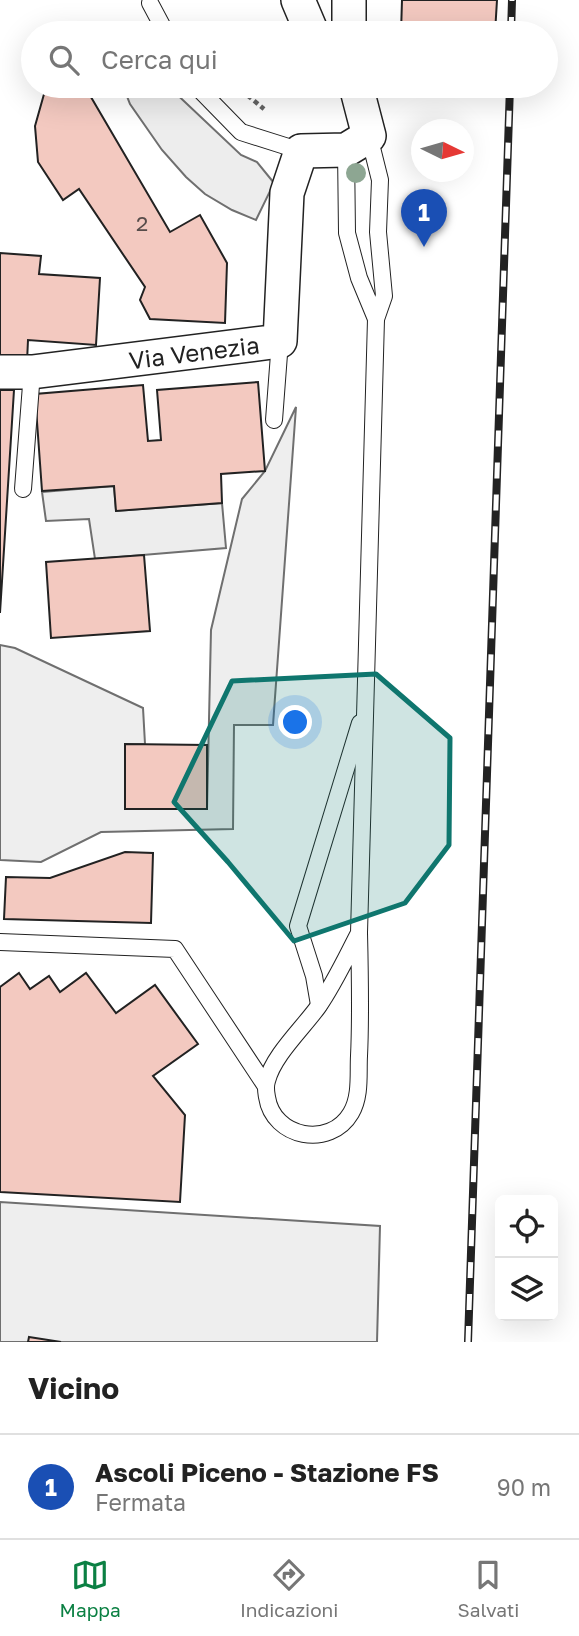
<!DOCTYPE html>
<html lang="it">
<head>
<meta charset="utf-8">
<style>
	:root { --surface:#fff; --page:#f2f2f2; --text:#222; --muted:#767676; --line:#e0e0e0; --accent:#0b8043 }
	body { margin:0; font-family:"Golos Text",sans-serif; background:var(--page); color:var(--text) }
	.controls { position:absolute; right:21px; bottom:21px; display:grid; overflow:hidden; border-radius:10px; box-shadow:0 7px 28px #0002 }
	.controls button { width:63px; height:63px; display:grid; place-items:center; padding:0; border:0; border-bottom:2px solid var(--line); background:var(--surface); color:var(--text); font:35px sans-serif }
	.compass { position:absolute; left:411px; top:119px; width:63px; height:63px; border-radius:50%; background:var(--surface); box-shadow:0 7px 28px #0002; rotate:95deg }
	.you { position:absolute; left:296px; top:723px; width:24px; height:24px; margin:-18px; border:5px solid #fff; border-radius:50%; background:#1a73e8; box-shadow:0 0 0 10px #1a73e833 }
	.badge { display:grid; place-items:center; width:46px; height:46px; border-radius:50%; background:var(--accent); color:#fff; font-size:23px; font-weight:700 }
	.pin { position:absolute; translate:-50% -58px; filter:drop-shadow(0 2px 4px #0008) }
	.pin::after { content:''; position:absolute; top:37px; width:24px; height:21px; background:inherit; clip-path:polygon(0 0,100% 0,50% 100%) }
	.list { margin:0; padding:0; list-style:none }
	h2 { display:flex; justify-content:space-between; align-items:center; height:91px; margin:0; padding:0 28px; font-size:30px }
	h2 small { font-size:23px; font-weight:400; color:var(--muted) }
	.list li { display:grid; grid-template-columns:46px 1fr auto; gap:21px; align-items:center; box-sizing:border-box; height:105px; padding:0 28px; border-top:2px solid var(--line) }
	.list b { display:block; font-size:26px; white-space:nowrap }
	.list p { margin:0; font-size:23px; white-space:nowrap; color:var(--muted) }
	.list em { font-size:23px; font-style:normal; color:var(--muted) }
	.icon { flex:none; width:38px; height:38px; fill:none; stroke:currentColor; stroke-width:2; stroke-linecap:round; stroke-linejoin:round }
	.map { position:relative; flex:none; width:579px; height:1342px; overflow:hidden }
	.search { position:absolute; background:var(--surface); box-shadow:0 7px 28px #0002; left:21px; right:21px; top:21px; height:77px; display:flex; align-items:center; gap:18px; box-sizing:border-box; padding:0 24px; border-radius:38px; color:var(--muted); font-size:26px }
	.sheet { height:196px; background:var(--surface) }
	nav { display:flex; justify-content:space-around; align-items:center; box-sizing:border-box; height:98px; border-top:2px solid var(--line); background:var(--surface); font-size:19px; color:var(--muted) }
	nav a { display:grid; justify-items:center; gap:4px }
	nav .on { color:var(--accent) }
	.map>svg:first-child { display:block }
	.green { fill:#eee; stroke:#6f6f6f; stroke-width:2 }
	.parking { fill:#ededed; stroke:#6f6f6f; stroke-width:2 }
	.building { fill:#f3c9c0; stroke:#222; stroke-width:2 }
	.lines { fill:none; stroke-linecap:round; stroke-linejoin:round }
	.lane-casing { stroke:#222; stroke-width:18 }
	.street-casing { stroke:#222; stroke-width:36 }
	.path { stroke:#646464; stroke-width:4.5; stroke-dasharray:5 3.5; stroke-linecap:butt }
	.lane { stroke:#fff; stroke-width:16 }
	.street { stroke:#fff; stroke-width:33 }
	.rail-casing { stroke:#222; stroke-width:8 }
	.rail { stroke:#fff; stroke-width:5; stroke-dasharray:16; stroke-linecap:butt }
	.tree { fill:#8da692 }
	.marked { fill:#0f766e; fill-opacity:0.2; stroke:#0f766e; stroke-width:5; stroke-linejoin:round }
	.labels { text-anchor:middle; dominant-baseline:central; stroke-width:5; stroke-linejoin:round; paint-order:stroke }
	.number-label { font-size:21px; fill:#564c4a }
	.street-label { font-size:24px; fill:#222; stroke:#fff }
</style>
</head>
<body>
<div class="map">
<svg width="579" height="1342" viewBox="0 0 579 1342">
	<rect width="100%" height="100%" fill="#fff"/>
	<g class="green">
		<path d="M296 407 273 725H234L233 829 101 832 41 862 0 860V645L15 648 143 708 145 744 125 745V809H207L211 630 242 499 265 471Z"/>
		<path d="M0 1202 380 1226 377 1342H0Z"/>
	</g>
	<g class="parking">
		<path d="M123 86H168L241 155 257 162 274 183 256 220 232 210 205 194 186 177 162 150 130 104Z"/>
		<path d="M114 486 116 511 222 503 226 548 95 559 89 519 46 521 42 492Z"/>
	</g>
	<g class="building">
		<path d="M402 0H497L495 33H401Z"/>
		<path d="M50 86H78L88 92 170 232 200 215 227 263 225 323 150 319 140 300 145 287 79 189 63 200 38 162 35 126 46 87Z"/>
		<path d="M0 253 41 256 39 274 100 278 96 345 28 340 27 362 0 360Z"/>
		<path d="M258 382 265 471 221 474 222 503 116 511 114 486 42 491 35 394 143 385 148 441 161 440 157 390Z"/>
		<path d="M0 390H14L0 613Z"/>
		<path d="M144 555 150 631 51 638 46 562Z"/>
		<path d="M125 744 207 745V809H125Z"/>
		<path d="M125 852 153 853 151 923 4 919 6 877 50 878Z"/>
		<path d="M19 973 30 989 49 976 60 992 86 973 116 1013 155 985 198 1044 153 1076 185 1115 180 1202 0 1192V987Z"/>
		<path d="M29 1337 61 1342H28Z"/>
	</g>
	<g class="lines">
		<defs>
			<g id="lane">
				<path d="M150 3 166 33"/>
				<path d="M196 86 241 132 301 151"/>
				<path d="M346 150 347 233 359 278 376 319"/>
				<path d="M274 420 280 341"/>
				<path d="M23 489 32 372"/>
				<path d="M359 933C346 958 334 984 318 1007 302 1029 273 1056 267 1081 265 1087 266 1091 267 1097 273 1138 330 1149 351 1113 361 1096 358 1074 359 1056 361 1015 360 974 359 933L376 319 384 296 378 232 380 180 369 136"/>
				<path d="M0 942 175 949 265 1085"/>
				<path d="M319 1005 314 976 298 926 360 723"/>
			</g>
			<g id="street">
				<path d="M298 0 312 33"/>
				<path d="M349 0V33"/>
				<path d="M0 372H32L280 341 287 193 301 151 346 150 369 136 356 86"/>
			</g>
		</defs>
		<use href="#lane" class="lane-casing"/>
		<use href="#street" class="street-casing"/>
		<path class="path" d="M241 90 264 109"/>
		<use href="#lane" class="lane"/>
		<use href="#street" class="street"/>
		<defs>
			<g id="rail">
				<path d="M511 33 512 0"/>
				<path d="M468 1342 510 86"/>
			</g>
		</defs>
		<use href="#rail" class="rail-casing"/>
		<use href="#rail" class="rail"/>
	</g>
	<circle class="tree" cx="356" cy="173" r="10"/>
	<path class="marked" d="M376 674 450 738 449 845 405 903 294 941 228 862 174 802 232 681Z"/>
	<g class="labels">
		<g class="number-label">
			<text x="142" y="223">2</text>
		</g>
		<g class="street-label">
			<text transform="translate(194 352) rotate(-7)">Via Venezia</text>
		</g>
	</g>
</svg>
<div class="controls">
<button><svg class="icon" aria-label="locate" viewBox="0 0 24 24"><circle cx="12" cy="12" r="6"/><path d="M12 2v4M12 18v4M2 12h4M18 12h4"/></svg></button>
<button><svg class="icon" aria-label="layers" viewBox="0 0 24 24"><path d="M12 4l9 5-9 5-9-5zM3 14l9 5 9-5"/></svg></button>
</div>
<svg class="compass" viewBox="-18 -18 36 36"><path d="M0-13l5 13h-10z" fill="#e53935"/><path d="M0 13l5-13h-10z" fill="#767676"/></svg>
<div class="you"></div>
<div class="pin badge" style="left:424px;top:247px;background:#1a4fb4">1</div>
<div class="search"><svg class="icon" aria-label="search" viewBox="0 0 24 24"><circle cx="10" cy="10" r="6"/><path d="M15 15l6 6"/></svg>Cerca qui</div>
</div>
<section class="sheet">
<h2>Vicino<small></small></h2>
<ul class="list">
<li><span class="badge" style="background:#1a4fb4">1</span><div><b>Ascoli Piceno - Stazione FS</b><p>Fermata</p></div><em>90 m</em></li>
</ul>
</section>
<nav>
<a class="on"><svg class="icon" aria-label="map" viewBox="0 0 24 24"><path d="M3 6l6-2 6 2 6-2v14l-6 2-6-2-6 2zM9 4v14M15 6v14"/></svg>Mappa</a>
<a><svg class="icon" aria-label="directions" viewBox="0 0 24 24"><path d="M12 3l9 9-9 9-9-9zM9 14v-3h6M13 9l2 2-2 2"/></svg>Indicazioni</a>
<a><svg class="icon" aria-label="saved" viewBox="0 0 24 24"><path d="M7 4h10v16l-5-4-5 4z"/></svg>Salvati</a>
</nav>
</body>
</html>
